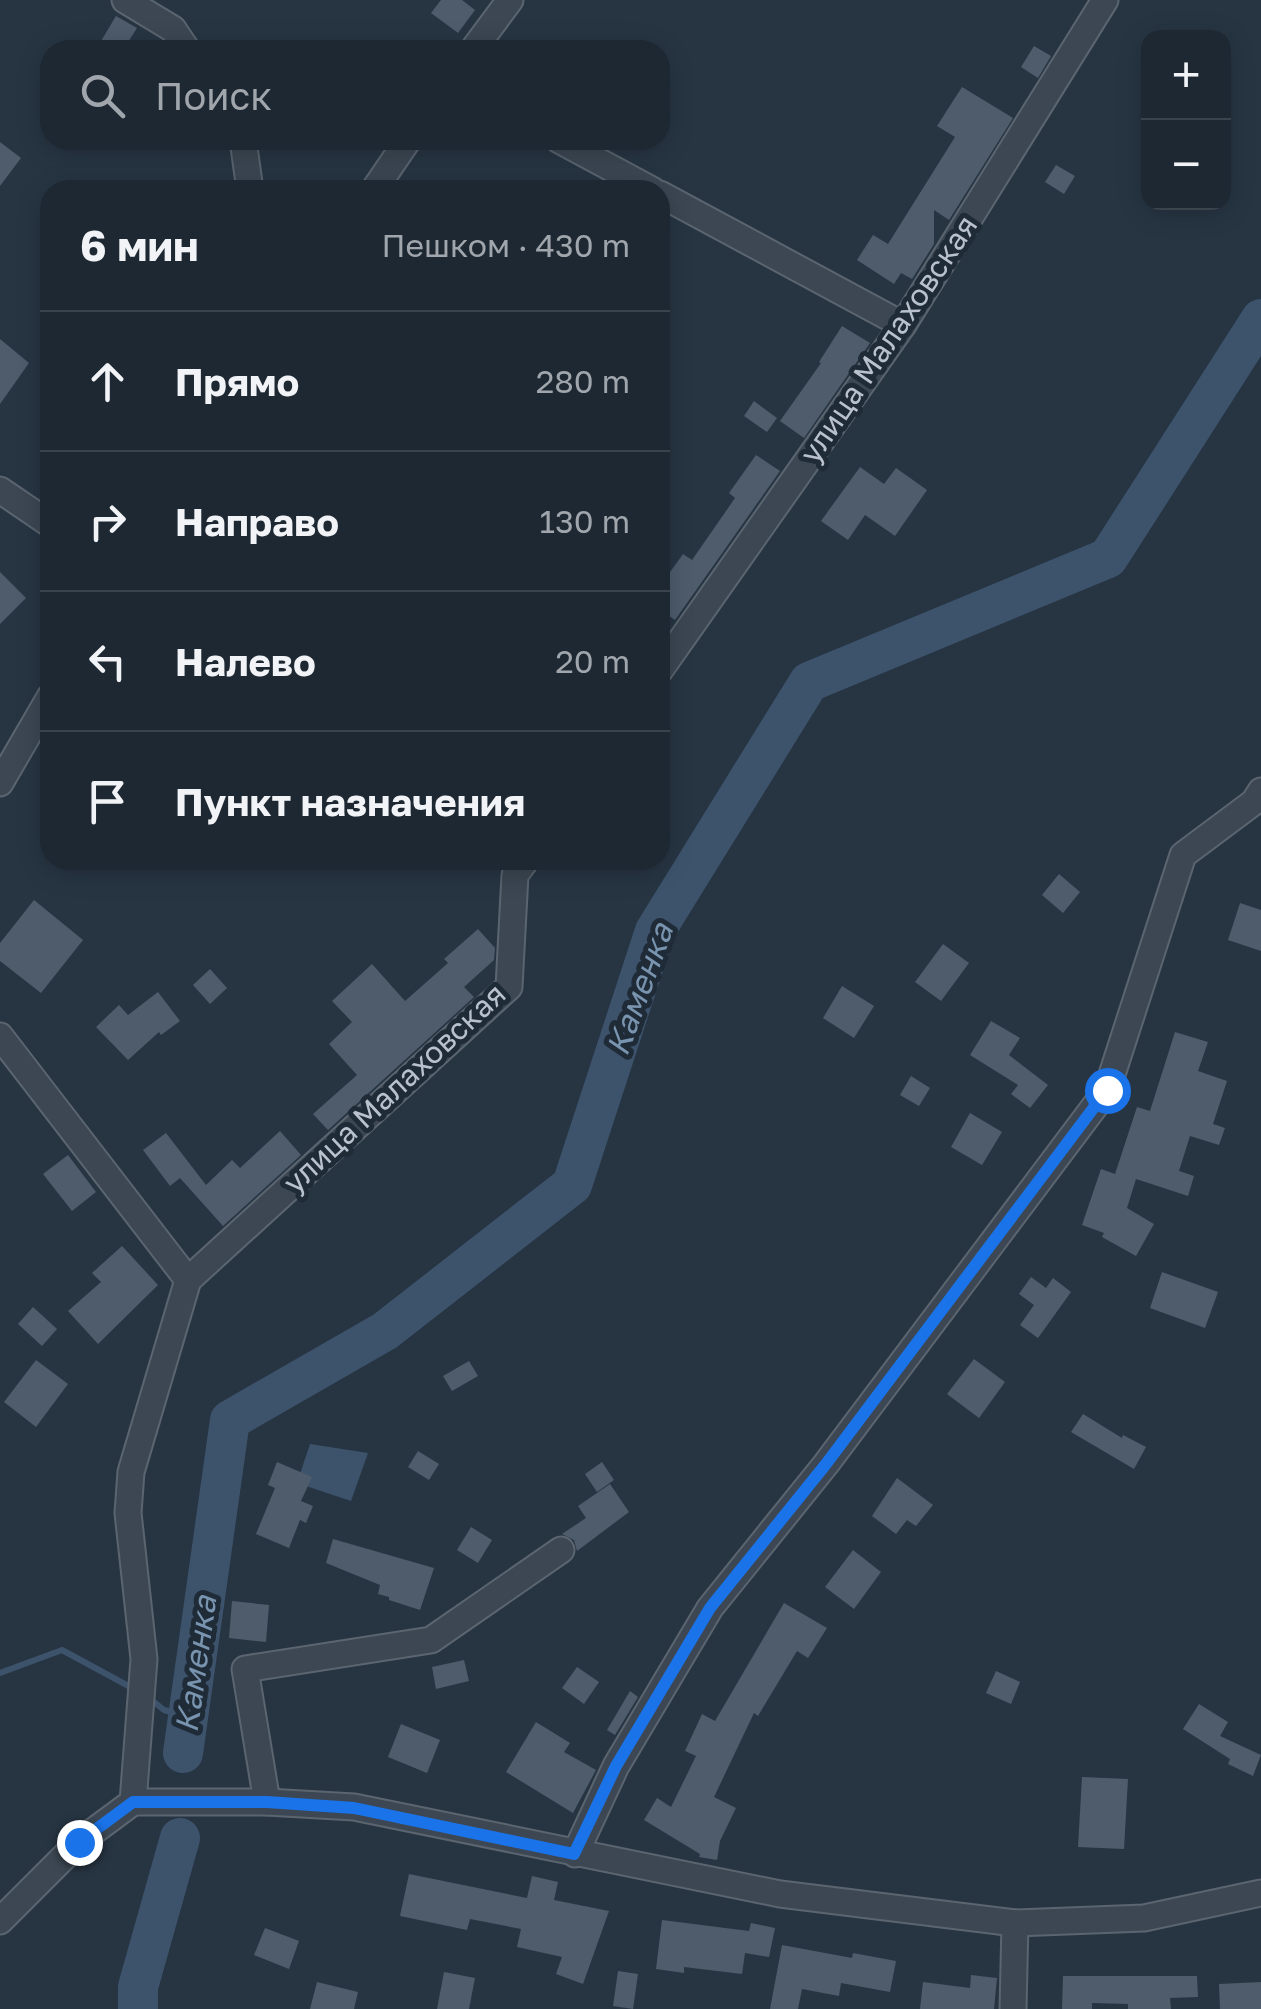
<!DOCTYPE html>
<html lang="ru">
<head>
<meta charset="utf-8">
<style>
	:root { --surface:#1d2832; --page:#2a343e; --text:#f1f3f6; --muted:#a0a6ac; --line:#3b444d }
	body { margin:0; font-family:"Golos Text",sans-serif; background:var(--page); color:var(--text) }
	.controls { position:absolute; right:30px; top:30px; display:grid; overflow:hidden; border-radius:20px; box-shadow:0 5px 25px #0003 }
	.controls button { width:90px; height:90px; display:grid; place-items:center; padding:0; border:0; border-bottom:2px solid var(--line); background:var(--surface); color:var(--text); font:50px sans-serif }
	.stop { position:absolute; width:30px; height:30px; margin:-22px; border:8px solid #1a73e8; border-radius:50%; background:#fff }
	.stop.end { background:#1a73e8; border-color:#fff; box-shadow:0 2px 10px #0008 }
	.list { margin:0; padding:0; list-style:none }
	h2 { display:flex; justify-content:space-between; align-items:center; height:130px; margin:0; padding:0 40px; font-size:42px }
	h2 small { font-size:32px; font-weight:400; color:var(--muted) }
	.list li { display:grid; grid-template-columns:65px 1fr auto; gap:30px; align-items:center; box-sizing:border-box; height:140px; padding:0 40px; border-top:2px solid var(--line) }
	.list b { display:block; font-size:38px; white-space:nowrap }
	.list em { font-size:32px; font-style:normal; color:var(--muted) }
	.icon { flex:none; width:55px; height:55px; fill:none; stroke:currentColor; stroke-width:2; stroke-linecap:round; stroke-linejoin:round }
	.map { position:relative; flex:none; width:1261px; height:2009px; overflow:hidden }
	.search { position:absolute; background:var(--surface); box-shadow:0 5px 25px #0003; left:40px; top:40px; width:630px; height:110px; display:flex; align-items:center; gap:25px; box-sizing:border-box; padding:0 35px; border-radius:30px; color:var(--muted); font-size:38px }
	.panel { position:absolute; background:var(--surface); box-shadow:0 5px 25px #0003; left:40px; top:180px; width:630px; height:690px; border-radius:30px }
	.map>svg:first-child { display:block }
	.water { fill:#3d536c }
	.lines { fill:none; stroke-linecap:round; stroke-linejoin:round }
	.stream { stroke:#3d536c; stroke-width:6 }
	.river { stroke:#3d536c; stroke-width:40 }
	.building { fill:#4e5c6c }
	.minor-casing { stroke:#5a6570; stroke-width:29 }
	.minor { stroke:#3c4753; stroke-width:25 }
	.route { stroke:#1a73e8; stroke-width:12 }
	.labels { text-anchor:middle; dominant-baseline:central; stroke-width:10; stroke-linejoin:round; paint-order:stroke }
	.street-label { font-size:30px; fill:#b9c2cc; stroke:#202b38 }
	.water-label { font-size:32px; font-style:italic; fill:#7994af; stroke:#202b38 }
</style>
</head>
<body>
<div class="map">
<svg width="1261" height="2009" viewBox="0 0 1261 2009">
	<rect width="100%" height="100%" fill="#273543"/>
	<path class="water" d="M310 1444 368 1453 351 1501 297 1483Z"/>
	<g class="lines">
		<g class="stream">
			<path d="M0 1673 62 1650 134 1689"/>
			<path d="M149 1698 164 1710 188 1717"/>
		</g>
		<g class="river">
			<path d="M183 1753 230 1420 385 1331 572 1185 655 931 809 682 1108 558 1261 319"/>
			<path d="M138 2009V1987L180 1838"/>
		</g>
	</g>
	<g class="building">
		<path d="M441 0H462L475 10 458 33 431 13Z"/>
		<path d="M116 16 137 28 123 50H116L101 41Z"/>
		<path d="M1034 46 1051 56 1038 78 1021 67Z"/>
		<path d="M962 87 1013 118 949 220 934 210V244L912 279 901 273 894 284 857 260 873 235 888 244 955 137 937 126Z"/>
		<path d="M0 142 21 158 0 186Z"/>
		<path d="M1056 165 1075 176 1064 194 1045 182Z"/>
		<path d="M842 326 870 343 804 438 780 421 821 363 819 362Z"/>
		<path d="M0 339 29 363 0 404Z"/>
		<path d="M754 401 777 418 767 432 744 416Z"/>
		<path d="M756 455 780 471 675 620 660 610V586L683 554 692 560 735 498 729 493Z"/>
		<path d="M860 467 884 484 896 468 927 490 895 536 865 515 848 540 821 521Z"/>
		<path d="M0 572 26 598 0 624Z"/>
		<path d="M1059 874 1080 892 1063 913 1042 895Z"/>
		<path d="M34 900 83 940 41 993 0 961V943Z"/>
		<path d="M1240 903 1261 910V951L1228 940Z"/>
		<path d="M478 929 495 948 494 960 464 987 474 997 328 1130 313 1114 357 1075 329 1044 352 1022 332 1001 372 964 405 1001 448 963 444 959Z"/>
		<path d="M943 944 969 963 941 1001 915 982Z"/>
		<path d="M210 969 227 988 210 1004 193 985Z"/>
		<path d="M842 986 874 1006 854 1038 823 1018Z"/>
		<path d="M158 992 180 1021 161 1035 159 1032 128 1060 96 1027 119 1005 128 1015Z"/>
		<path d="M991 1021 1020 1038 1009 1055 1048 1085 1030 1108 1011 1094 1018 1085 970 1055Z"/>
		<path d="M1175 1032 1208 1042 1198 1071 1227 1081 1213 1124 1225 1128 1219 1145 1190 1136 1179 1171 1194 1176 1188 1196 1136 1179 1127 1208 1154 1224 1136 1256 1102 1237 1104 1233 1082 1225 1101 1169 1115 1174 1137 1107 1150 1111Z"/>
		<path d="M911 1076 930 1088 919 1106 900 1095Z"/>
		<path d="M970 1113 1002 1132 982 1165 951 1147Z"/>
		<path d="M280 1131 301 1155 223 1226 180 1178 170 1186 143 1150 166 1133 206 1185 232 1160 240 1168Z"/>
		<path d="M68 1155 96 1192 72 1211 43 1174Z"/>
		<path d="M122 1246 158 1285 98 1344 68 1311 101 1282 92 1273Z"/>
		<path d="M1162 1272 1218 1292 1205 1328 1150 1308Z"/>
		<path d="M1031 1277 1046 1288 1053 1278 1071 1292 1038 1338 1020 1325 1034 1305 1019 1294Z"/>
		<path d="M33 1307 57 1329 42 1346 18 1324Z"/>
		<path d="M974 1359 1005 1382 979 1418 947 1394Z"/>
		<path d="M36 1360 68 1384 36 1427 4 1402Z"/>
		<path d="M469 1361 478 1376 452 1391 443 1376Z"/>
		<path d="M1083 1414 1122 1438 1123 1435 1146 1447 1134 1469 1071 1432Z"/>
		<path d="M418 1451 439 1464 429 1480 408 1467Z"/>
		<path d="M277 1462 312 1477 301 1501 313 1506 306 1523 300 1520 289 1548 256 1534 275 1488 268 1485Z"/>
		<path d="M602 1462 614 1480 597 1492 585 1474Z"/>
		<path d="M897 1478 933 1505 916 1526 907 1520 896 1534 872 1516Z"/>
		<path d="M610 1484 629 1512 577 1551 574 1540 562 1534 586 1518 578 1506Z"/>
		<path d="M471 1527 492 1540 478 1563 457 1550Z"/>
		<path d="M333 1539 434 1568 420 1610 389 1600V1597L378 1594 380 1585 326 1563Z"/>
		<path d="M853 1550 881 1572 854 1609 825 1587Z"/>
		<path d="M232 1601 269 1605 266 1642 229 1638Z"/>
		<path d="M784 1603 827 1628 808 1658 797 1651 758 1716 754 1713 714 1797 736 1808 720 1841 717 1860 699 1857 700 1854 644 1820 657 1798 671 1807 696 1756 685 1751 702 1714 715 1721Z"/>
		<path d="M464 1660 469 1681 436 1689 432 1667Z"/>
		<path d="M577 1667 599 1682 584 1704 562 1688Z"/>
		<path d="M996 1671 1020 1682 1011 1704 986 1693Z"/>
		<path d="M630 1691 638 1697 615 1735 607 1730Z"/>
		<path d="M1199 1704 1228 1722 1220 1736 1261 1755 1253 1776 1228 1764 1230 1759 1183 1729Z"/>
		<path d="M536 1722 570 1743 564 1752 596 1770 573 1813 506 1772Z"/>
		<path d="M401 1724 440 1740 427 1773 388 1757Z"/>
		<path d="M1082 1777 1128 1779 1124 1849 1078 1847Z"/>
		<path d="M409 1874 527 1898 532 1876 558 1882 554 1900 609 1911 583 1984 556 1974 562 1957 517 1947 521 1929 470 1919 467 1930 400 1916Z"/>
		<path d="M662 1920 749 1931 751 1923 775 1928 769 1957 745 1953 742 1974 684 1967V1973L656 1969Z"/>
		<path d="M265 1928 299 1941 289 1969 254 1955Z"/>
		<path d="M782 1945 852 1958 853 1953 896 1961 890 1992 841 1983 839 1996 802 1989 798 2009H770Z"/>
		<path d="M618 1971 638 1974 633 2009 613 2006Z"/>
		<path d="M444 1972 475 1978 469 2009H437Z"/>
		<path d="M971 1975 997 1978 994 2009H920L923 1982 970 1988Z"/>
		<path d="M1063 1976H1197L1198 1997 1170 1998 1171 2009H1128V2004L1092 2003V2009H1062Z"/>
		<path d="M317 1982 358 1992 354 2009H310Z"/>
		<path d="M1261 1982V2009H1220L1219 1984Z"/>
	</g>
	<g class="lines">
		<defs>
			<g id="minor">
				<path d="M125 0 173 29 187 50"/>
				<path d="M473 50 510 0"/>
				<path d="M243 140 250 190"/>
				<path d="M559 140 652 190"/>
				<path d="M374 190 408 140"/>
				<path d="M660 194 903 325"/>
				<path d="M0 490 50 524"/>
				<path d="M660 670 903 325 1105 0"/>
				<path d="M0 783 50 697"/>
				<path d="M0 1036 188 1280 131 1472 128 1513 144 1659 133 1802"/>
				<path d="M188 1280 509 987 515 875 526 860"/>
				<path d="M133 1802H267L354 1807 780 1894 1015 1923 1144 1918 1261 1893"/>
				<path d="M267 1802 245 1669 431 1640 561 1550"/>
				<path d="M575 1854 616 1766 710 1608 826 1464 1107 1090 1183 855 1254 802 1261 791"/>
				<path d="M0 1921 79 1842 133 1802"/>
				<path d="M1013 2009 1015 1923"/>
			</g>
		</defs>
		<use href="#minor" class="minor-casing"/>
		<use href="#minor" class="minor"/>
	</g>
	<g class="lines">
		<path class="route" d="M79 1842 133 1802H267L354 1808 574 1854 616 1766 710 1608 826 1464 1107 1090"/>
	</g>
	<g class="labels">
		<g class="street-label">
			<text transform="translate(888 339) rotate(-56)">улица Малаховская</text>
			<text transform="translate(394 1088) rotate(-43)">улица Малаховская</text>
		</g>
		<g class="water-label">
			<text transform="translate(639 989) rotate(-70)">Каменка</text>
			<text transform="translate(195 1664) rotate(-82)">Каменка</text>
		</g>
	</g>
</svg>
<div class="controls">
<button>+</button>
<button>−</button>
</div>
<div class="stop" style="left:1107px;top:1090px"></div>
<div class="stop end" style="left:79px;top:1842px"></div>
<div class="search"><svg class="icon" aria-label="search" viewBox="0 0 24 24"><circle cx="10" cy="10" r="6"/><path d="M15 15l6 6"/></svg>Поиск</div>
<section class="panel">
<h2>6 мин<small>Пешком · 430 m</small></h2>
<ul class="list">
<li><svg class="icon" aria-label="ahead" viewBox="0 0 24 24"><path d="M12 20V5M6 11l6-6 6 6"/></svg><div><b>Прямо</b></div><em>280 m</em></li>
<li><svg class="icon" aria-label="right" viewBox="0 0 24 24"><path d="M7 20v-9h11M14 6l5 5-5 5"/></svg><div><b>Направо</b></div><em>130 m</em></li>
<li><svg class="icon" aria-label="left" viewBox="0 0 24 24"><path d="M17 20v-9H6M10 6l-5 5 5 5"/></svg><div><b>Налево</b></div><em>20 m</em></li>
<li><svg class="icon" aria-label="arrive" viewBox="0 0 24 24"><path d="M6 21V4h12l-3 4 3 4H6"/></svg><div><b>Пункт назначения</b></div></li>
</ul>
</section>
</div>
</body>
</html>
